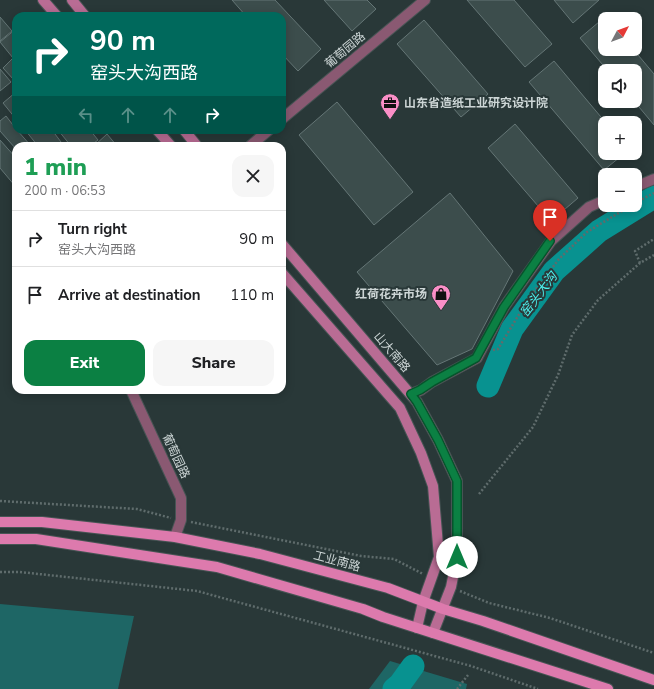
<!DOCTYPE html>
<meta charset="utf-8">
<style>
body{margin:0;font-family:"Nunito Sans","Noto Sans SC",sans-serif;background:#f6f6f6;color:#202124;height:100vh;display:flex;flex-direction:column;font-size:15px;white-space:nowrap}
*{box-sizing:border-box;margin:0}
p{font-size:13px;color:#757577}
.icon{flex:none;width:22px;height:22px;fill:none;stroke:currentColor;stroke-width:2;stroke-linecap:round;stroke-linejoin:round}
.map{position:relative;flex:1;overflow:hidden}
.panel{position:absolute;left:12px;top:142px;width:274px;height:252px;display:flex;flex-direction:column;background:#fff;border-radius:12px;box-shadow:0 2px 10px #0003}
.panel>*{flex:none}
.banner{position:absolute;left:12px;top:12px;width:274px;height:122px;border-radius:12px;box-shadow:0 2px 10px #0003;background:#00695c;color:#fff;overflow:hidden}
.needle{width:26px;rotate:49deg}
.fabs{position:absolute;left:598px;top:12px;display:grid;gap:8px}
.fabs a{display:grid;place-items:center;width:44px;height:44px;border-radius:8px;background:#fff;box-shadow:0 2px 10px #0003;font-size:20px}
.pin{position:absolute;display:grid;place-items:center;width:34px;height:34px;color:#fff;margin:-41px -17px;border-radius:50% 50% 50% 0;rotate:-45deg;box-shadow:0 0 4px #0007}
.pin .icon{rotate:45deg}
.me{position:absolute;width:44px;margin:-22px;rotate:0deg;stroke-linejoin:round;filter:drop-shadow(0 0 3px #0008)}
.turn{display:flex;align-items:center;gap:14px;height:84px;padding:0 12px;font-size:18px}
.turn .icon{width:52px;height:52px;stroke-width:2.5}
.turn b{display:block;font-size:28px;line-height:34px}
.lanes{display:flex;align-items:center;height:38px;padding:0 12px;background:#0003;justify-content:center;gap:20px;direction:ltr}
.lanes .off{opacity:.35}
.round{display:grid;place-items:center;flex:none;width:42px;height:42px;border-radius:12px;background:#f6f6f6}
.overview{display:flex;align-items:center;justify-content:space-between;height:68px;padding:0 12px}
h1{font-size:24px;font-weight:800;line-height:30px;color:#1e9e55}
.action{display:flex;gap:8px;margin-top:auto;padding:8px 12px}
.action a{flex:1;height:46px;border-radius:12px;background:#0b8043;color:#fff;font-size:16px;font-weight:800;line-height:46px;text-align:center}
.action a+a{background:#f6f6f6;color:#202124}
ul{padding:0;list-style:none}
li{display:flex;align-items:center;gap:12px;height:56px;padding:0 12px;border-top:1px solid #e0e0e0}
li div{flex:1}
li b{display:block;font-size:15px}
li em{font-style:normal}
.map>svg:first-child{display:block}
.green{fill:#1e6665}
.lines{fill:none;stroke-linecap:round;stroke-linejoin:round}
.river{stroke:#089290;stroke-width:23}
.building{fill:#3c4d4c;stroke:#657676}
.street-casing{stroke:#475454;stroke-width:12}
.secondary-casing{stroke:#475454;stroke-width:12}
.primary-casing{stroke:#475454;stroke-width:12}
.path{stroke:#5f6c6c;stroke-width:2.5;stroke-dasharray:2 2;stroke-linecap:butt}
.street{stroke:#8a5972;stroke-width:10}
.secondary{stroke:#b96c94;stroke-width:10}
.primary{stroke:#dd7aad;stroke-width:10}
.route-casing{stroke:#07532c;stroke-width:10}
.route{stroke:#0b8043;stroke-width:7}
.labels{text-anchor:middle;stroke-width:4;stroke-linejoin:round;paint-order:stroke}
.street-label{font-size:12px;fill:#cdd6d6;stroke:#293838}
.poi-label{font-size:12px;font-weight:bold;fill:#cdd6d6;stroke:#293838;text-anchor:start}
.water-label{font-size:13px;font-style:italic;fill:#4deeec;stroke:#293838}
</style>
<div class="map">
<svg width="654" height="689" viewBox="0 0 654 689">
<rect width="100%" height="100%" fill="#293838"/>
<!-- green -->
<g class="green">
<polygon points="0,604 134,616 118,689 0,689"/>
<polygon points="390,661 467,684 466,689 369,689"/>
</g>
<g class="lines">
<!-- river -->
<g class="river">
<polyline points="488,386 512,329 554,271 599,231 654,197"/>
<polyline points="394,689 400,684 413,666"/>
</g>
</g>
<!-- building -->
<g class="building">
<polygon points="232,0 275,0 321,49 298,71 282,54 282,16 246,16"/>
<polygon points="324,0 367,0 376,9 352,31"/>
<polygon points="467,0 514,0 552,44 525,67"/>
<polygon points="554,0 599,0 573,23"/>
<polygon points="606,16 608,19 605,19 605,49 633,49 654,74 654,125 634,101 635,101 635,71 608,71 580,38"/>
<polygon points="0,17 12,31 0,41"/>
<polygon points="424,20 488,94 461,117 397,44"/>
<polygon points="16,29 16,78 14,80 3,68 13,58 0,42"/>
<polygon points="554,61 606,123 605,123 605,153 625,153 604,170 529,82"/>
<polygon points="0,69 11,82 0,91"/>
<polygon points="16,92 16,119 3,103"/>
<polygon points="337,102 413,192 374,225 299,135"/>
<polygon points="6,116 16,129 16,130 17,130 31,146 16,146 16,149 0,131 0,121"/>
<polygon points="515,124 578,198 551,221 488,148"/>
<polygon points="25,130 52,130 64,146 38,146"/>
<polygon points="58,130 90,130 98,140 90,146 71,146"/>
<polygon points="107,134 117,146 94,146"/>
<polygon points="0,140 16,158 16,187 0,168"/>
<polygon points="450,193 513,271 472,349 437,365 357,272"/>
</g>
<g class="lines">
<defs>
<g id="street">
<polyline points="282,119 425,0"/>
<polyline points="250,146 269,130"/>
<polyline points="635,187 654,179"/>
<polyline points="131,390 181,498 181,520 175,537"/>
<polyline points="411,394 421,390 432,382 477,358 504,307 551,241 589,207 605,200"/>
</g>
<g id="secondary">
<polyline points="43,0 57,16"/>
<polyline points="72,0 85,16"/>
<polyline points="157,130 171,146"/>
<polyline points="184,130 197,146"/>
<polyline points="282,244 417,402 438,440 457,481 457,557 451,587 433,633"/>
<polyline points="282,273 400,408 421,453 433,486 439,557 423,602 417,628"/>
</g>
<g id="primary">
<polyline points="0,522 42,522 175,537 260,554 388,588 443,609 483,621 654,680"/>
<polyline points="0,539 36,539 217,567 363,609 383,617 608,689"/>
</g>
</defs>
<!-- street casing -->
<use href="#street" class="street-casing"/>
<!-- secondary casing -->
<use href="#secondary" class="secondary-casing"/>
<!-- primary casing -->
<use href="#primary" class="primary-casing"/>
<!-- path -->
<g class="path">
<polyline points="635,203 654,193"/>
<polyline points="640,263 635,251 654,239"/>
<polyline points="493,350 498,349 529,298 559,259 587,232 632,205"/>
<polyline points="479,494 533,427 558,375 572,335 598,300 640,263 654,255"/>
<polyline points="0,501 137,509 171,518"/>
<polyline points="191,522 361,556 394,559 423,574"/>
<polyline points="0,572 20,572 197,591 471,666 538,689"/>
<polyline points="460,591 489,603 550,618 654,653"/>
<polyline points="457,689 468,675"/>
</g>
<!-- street -->
<use href="#street" class="street"/>
<!-- secondary -->
<use href="#secondary" class="secondary"/>
<!-- primary -->
<use href="#primary" class="primary"/>
</g>
<g class="lines">
<defs>
<polyline id="route" points="457,557 457,481 438,440 417,402 411,394 420,390 432,382 476,358 504,307 550,241"/>
</defs>
<!-- route casing -->
<use href="#route" class="route-casing"/>
<!-- route -->
<use href="#route" class="route"/>
</g>
<!-- icons -->
<defs>
<symbol id="office-pin" viewBox="-11 -11 22 30"><path d="M0 17L-7.5 6A9.5 9.5 0 1 1 7.5 6Z" fill="#fa8fc7" stroke="#293838"/><path d="M-6-3h4V-5.5h4V-3h4V5H-6ZM-1-4.5V-3h2v-1.5ZM-6 0V1H6V0Z" fill="#111"/></symbol>
<symbol id="shop-pin" viewBox="-11 -11 22 30"><path d="M0 17L-7.5 6A9.5 9.5 0 1 1 7.5 6Z" fill="#fa8fc7" stroke="#293838"/><path d="M-5-2.5h2.3a2.7 3.5 0 0 1 5.4 0H5L5.5 6h-11ZM-1.5-2.5h3a1.5 2.3 0 0 0-3 0Z" fill="#111"/></symbol>
</defs>
<g fill-rule="evenodd">
<use href="#office-pin" x="379" y="92" width="22" height="30"/>
<use href="#shop-pin" x="430" y="283" width="22" height="30"/>
</g>
<g class="labels">
<!-- street labels -->
<g class="street-label">
<text transform="translate(345 50) rotate(-40)" y="4">葡萄园路</text>
<text transform="translate(392 352) rotate(49)" y="4">山大南路</text>
<text transform="translate(176 456) rotate(65)" y="4">葡萄园路</text>
<text transform="translate(337 561) rotate(15)" y="4">工业南路</text>
</g>
<!-- poi labels -->
<g class="poi-label">
<text x="404" y="107">山东省造纸工业研究设计院</text>
<text x="427" y="298" text-anchor="end">红荷花卉市场</text>
</g>
<!-- water labels -->
<g class="water-label">
<text transform="translate(538 294) rotate(-53)" y="5">窑头大沟</text>
</g>
</g>
</svg>
<div class="fabs">
<a><svg class="needle" viewBox="-14 -14 28 28"><path d="M0-13l5 13h-10z" fill="#e53935"/><path d="M0 13l5-13h-10z" fill="#757577"/></svg></a>
<a><svg class="icon" aria-label="sound" viewBox="0 0 24 24"><path d="M4 9h4l5-4v14l-5-4H4zM17 9q2 3 0 6"/></svg></a>
<a>+</a>
<a>−</a>
</div>
<div class="pin" style="left:550px;top:241px;background:#d93025"><svg class="icon" aria-label="arrive" viewBox="0 0 24 24"><path d="M6 21V4h12l-3 4 3 4H6"/></svg></div>
<svg class="me" style="left:457px;top:557px" viewBox="-20 -20 40 40"><circle r="19" fill="#fff"/><path d="M0-13L10 11 0 6-10 11z" fill="#0b8043"/></svg>
<div class="banner">
<div class="turn"><svg class="icon" aria-label="right" viewBox="0 0 24 24"><path d="M7 20v-9h11M14 6l5 5-5 5"/></svg><div><b>90 m</b>窑头大沟西路</div></div>
<div class="lanes"><svg class="icon off" aria-label="left" viewBox="0 0 24 24"><path d="M17 20v-9H6M10 6l-5 5 5 5"/></svg><svg class="icon off" aria-label="ahead" viewBox="0 0 24 24"><path d="M12 20V5M6 11l6-6 6 6"/></svg><svg class="icon off" aria-label="ahead" viewBox="0 0 24 24"><path d="M12 20V5M6 11l6-6 6 6"/></svg><svg class="icon" aria-label="right" viewBox="0 0 24 24"><path d="M7 20v-9h11M14 6l5 5-5 5"/></svg></div>
</div>
<section class="panel">
<div class="overview"><div><h1>1 min</h1><p>200 m · 06:53</p></div><a class="round"><svg class="icon" aria-label="close" viewBox="0 0 24 24"><path d="M6 6l12 12M18 6L6 18"/></svg></a></div>
<ul>
<li><svg class="icon" aria-label="right" viewBox="0 0 24 24"><path d="M7 20v-9h11M14 6l5 5-5 5"/></svg><div><b>Turn right</b><p>窑头大沟西路</p></div><em>90 m</em></li>
<li><svg class="icon" aria-label="arrive" viewBox="0 0 24 24"><path d="M6 21V4h12l-3 4 3 4H6"/></svg><div><b>Arrive at destination</b></div><em>110 m</em></li>
</ul>
<div class="action"><a>Exit</a><a>Share</a></div>
</section>
</div>
